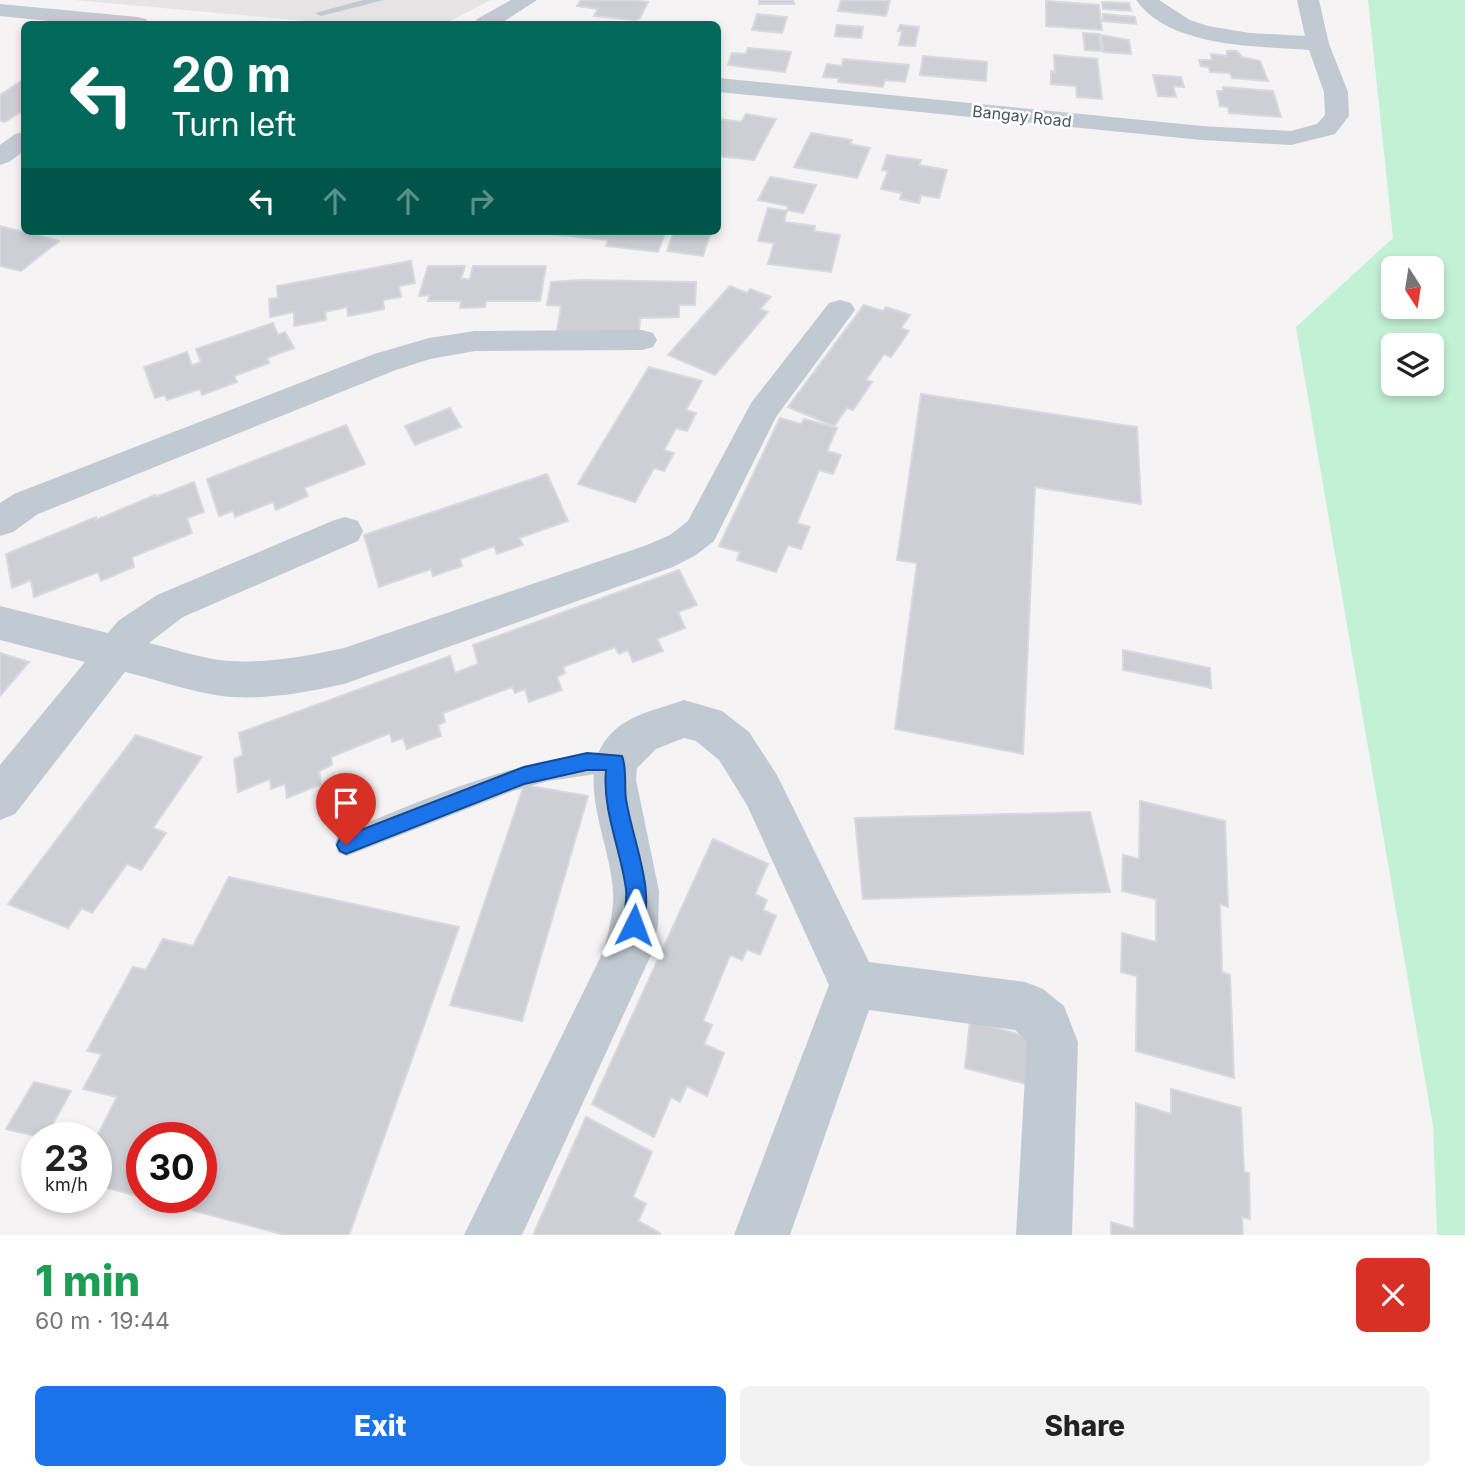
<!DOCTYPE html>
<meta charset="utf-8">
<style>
body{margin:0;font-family:Inter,sans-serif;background:#f2f2f2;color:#222;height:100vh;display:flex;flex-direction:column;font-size:26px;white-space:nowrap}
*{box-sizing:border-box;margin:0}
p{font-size:23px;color:#767676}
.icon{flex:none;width:38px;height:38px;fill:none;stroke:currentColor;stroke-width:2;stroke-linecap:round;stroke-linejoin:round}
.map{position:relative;height:1235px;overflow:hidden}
.side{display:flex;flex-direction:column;background:#fff;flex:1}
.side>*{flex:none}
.hud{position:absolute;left:21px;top:21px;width:700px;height:214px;border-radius:10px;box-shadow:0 4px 10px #0003;background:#00695c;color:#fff;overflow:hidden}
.needle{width:46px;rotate:168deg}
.buttons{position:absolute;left:1381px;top:256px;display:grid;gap:14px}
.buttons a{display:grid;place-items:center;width:63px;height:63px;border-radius:10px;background:#fff;box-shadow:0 4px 10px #0003;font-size:35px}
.speed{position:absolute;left:21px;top:1122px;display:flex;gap:14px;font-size:35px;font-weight:700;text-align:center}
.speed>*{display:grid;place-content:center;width:91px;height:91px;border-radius:50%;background:#fff;box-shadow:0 4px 10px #0003;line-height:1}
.speed small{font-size:18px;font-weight:400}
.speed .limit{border:10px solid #d22;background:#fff;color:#111}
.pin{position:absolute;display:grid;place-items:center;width:60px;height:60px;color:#fff;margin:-72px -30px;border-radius:50% 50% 50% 0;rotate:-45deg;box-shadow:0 0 7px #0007}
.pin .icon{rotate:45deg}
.me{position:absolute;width:77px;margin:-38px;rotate:3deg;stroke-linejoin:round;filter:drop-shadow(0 0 5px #0008)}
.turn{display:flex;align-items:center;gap:24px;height:147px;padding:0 35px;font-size:32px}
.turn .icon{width:91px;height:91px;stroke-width:2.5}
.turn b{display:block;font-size:49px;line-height:60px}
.lanes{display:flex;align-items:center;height:66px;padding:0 35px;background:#0003;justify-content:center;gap:35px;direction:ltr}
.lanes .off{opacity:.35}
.round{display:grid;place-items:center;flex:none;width:74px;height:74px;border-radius:10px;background:#f2f2f2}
.headline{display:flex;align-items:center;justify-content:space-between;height:119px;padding:0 35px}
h1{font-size:42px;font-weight:800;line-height:52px;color:#1e9e55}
.cta{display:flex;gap:14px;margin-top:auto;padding:14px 35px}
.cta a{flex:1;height:80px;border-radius:10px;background:#1a73e8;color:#fff;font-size:28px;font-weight:800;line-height:80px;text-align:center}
.cta a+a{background:#f2f2f2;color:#222}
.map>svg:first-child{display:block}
.education{fill:#e6e4e5}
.green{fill:#c3f1d5;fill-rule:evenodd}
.building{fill:#cdcfd5;stroke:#d7d9de;stroke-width:2;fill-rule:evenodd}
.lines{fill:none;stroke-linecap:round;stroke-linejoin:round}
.service{fill:#c1cad2;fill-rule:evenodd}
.minor{fill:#c1cad2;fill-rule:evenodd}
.route{fill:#1a73e8;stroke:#114b97;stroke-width:2}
.labels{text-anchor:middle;stroke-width:5;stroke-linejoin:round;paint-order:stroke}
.far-street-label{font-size:16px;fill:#4a5661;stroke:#fff}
</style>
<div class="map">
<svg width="1465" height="1235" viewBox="0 0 1465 1235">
<rect width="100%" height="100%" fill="#f5f3f3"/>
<!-- education -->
<polygon class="education" points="74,0 491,0 444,24 338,24"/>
<!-- green -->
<path class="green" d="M1368,0H1465V1235H1437L1433,1126L1296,327L1393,238ZM1393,268H1432V306H1393ZM1393,345H1432V383H1393Z"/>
<!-- building -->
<g class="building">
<polygon points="581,0 635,0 648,2 640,18 635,20 594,16 598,9 577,6"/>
<polygon points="759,0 793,0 794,4 759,4"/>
<polygon points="841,0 890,0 886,16 838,11"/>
<polygon points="1046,1 1099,5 1102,30 1046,26"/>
<polygon points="1102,2 1129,3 1131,11 1103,9"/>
<polygon points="757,14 787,17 782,33 752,30"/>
<polygon points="1103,14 1135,17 1136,24 1103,21"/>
<polygon points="837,25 863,27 861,38 835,36"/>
<polygon points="900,25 919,27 915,46 899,45 902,31 898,31"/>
<polygon points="1083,33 1099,34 1102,51 1085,50"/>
<polygon points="1101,35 1129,40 1131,54 1103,52"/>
<polygon points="748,48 791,52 785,72 728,65 732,53 746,54"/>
<polygon points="1227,51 1237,51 1242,57 1260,61 1268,81 1232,78 1230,73 1210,72 1209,67 1201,66 1199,60 1212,60 1211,54 1227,56"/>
<polygon points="1054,55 1097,59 1102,99 1077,97 1076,86 1051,84 1051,71 1055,72"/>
<polygon points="923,56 987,62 986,81 920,75"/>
<polygon points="843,59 909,65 905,82 885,80 883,87 838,82 839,78 823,77 827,64 842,66"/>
<polygon points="1153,75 1181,77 1184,87 1173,86 1176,97 1158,96"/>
<polygon points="24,79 24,110 5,122 0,121 0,95"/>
<polygon points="1223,87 1273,91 1281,117 1229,113 1228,107 1220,106 1217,91 1223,91"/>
<polygon points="746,114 776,119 754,160 718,156 718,123 720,119 741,122"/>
<polygon points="811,133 852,140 850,144 870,148 857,178 794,167"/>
<polygon points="887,155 921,160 919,165 947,170 939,198 921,195 919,203 900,199 902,193 881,189 888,171 882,170"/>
<polygon points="770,177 816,185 803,213 787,210 788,206 758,200"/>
<polygon points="768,208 787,211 784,222 815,226 814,231 840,235 831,272 768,264 774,243 758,241"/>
<polygon points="0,226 59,241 21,271 0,266"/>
<polygon points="551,231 666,231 658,252 606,246 608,240 550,234"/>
<polygon points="674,231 711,232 703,256 667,251"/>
<polygon points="411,261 415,283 399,286 401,297 383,300 384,309 348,316 347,307 325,312 326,320 294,326 294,312 270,317 269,299 278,298 277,286"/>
<polygon points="428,266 465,266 461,279 470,279 473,266 546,266 540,301 486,301 485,307 460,308 461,301 428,301 430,295 419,296"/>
<polygon points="582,280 696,282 695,305 679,305 679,317 640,318 639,332 557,332 561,306 547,305 551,282"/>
<polygon points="730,286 747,293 750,289 771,297 760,309 768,312 715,375 668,355"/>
<polygon points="864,305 883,311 886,307 910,315 901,328 909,331 891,357 884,354 866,380 872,382 853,410 847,408 834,426 788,407"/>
<polygon points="273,323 278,335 285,332 294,348 267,358 269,363 234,376 237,382 202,395 200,389 167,400 165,395 155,398 144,367 187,352 192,365 201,362 196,349"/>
<polygon points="649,367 702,381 686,410 696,413 687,431 676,428 664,450 674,453 664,471 654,468 635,502 578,484"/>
<polygon points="921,394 1137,427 1141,504 1035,487 1023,754 895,729 917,563 897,560"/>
<polygon points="450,408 461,427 415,445 405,426"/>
<polygon points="780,418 801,424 804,419 837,428 827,451 841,455 833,474 819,470 797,523 810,527 801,549 788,545 776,572 737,560 740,552 719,546"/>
<polygon points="346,425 365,464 304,488 308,496 276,510 273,502 235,517 233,511 219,516 207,479"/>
<polygon points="547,474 568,521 519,538 523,545 497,554 494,546 460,559 462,566 433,576 431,569 379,587 364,535"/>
<polygon points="194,482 204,512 187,518 192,533 132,557 134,567 101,581 98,572 34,597 31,580 12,588 6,554 96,517 96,520 155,495 156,497"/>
<polygon points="679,570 697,605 678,612 685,628 657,639 663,651 633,662 628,650 619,654 615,647 563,667 565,673 557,677 562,690 529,702 525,689 515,693 512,687 443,713 445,722 438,725 441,736 407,749 403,738 392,742 390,733 331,757 332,765 319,771 321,784 287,798 285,784 271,789 270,779 238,792 234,759 243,755 239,733 450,656 455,673 478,664 473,645"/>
<polygon points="1123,650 1210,668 1211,688 1123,670"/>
<polygon points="0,653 29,662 0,696"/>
<polygon points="136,735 202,757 153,828 166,833 141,870 127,864 92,913 82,908 68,928 8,904"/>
<polygon points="524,785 588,796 522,1021 450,1005"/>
<polygon points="1140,801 1225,821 1228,907 1220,904 1222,972 1230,975 1234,1078 1136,1051 1137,976 1121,972 1122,933 1156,942 1156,899 1122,891 1123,855 1139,859"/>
<polygon points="1090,812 1110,892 863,899 855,818"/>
<polygon points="713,839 768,864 755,894 767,900 763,910 776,916 760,955 747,949 742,960 730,955 703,1021 712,1025 704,1044 724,1053 707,1096 687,1086 680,1102 671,1097 654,1137 592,1104"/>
<path d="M229,877L459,927L349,1235H285L96,1185V1138L117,1097L83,1089L102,1054L87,1051L133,967L146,970L163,939L193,946ZM142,1138H201V1197H142Z"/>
<polygon points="970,1021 1033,1038 1030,1085 965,1068"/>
<polygon points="34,1082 71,1091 45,1138 6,1129"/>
<polygon points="1171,1089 1241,1108 1244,1172 1249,1173 1250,1219 1242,1217 1243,1235 1111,1235 1111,1222 1134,1229 1136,1103 1171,1114"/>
<polygon points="586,1117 652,1152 633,1197 646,1204 638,1221 660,1233 659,1235 533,1235"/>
</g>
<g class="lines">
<!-- service -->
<g class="service">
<polygon points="363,0 384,0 321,16 315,13"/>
<path d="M616,751L624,754L628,762L624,770L548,781L513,791L347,856L338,853L335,844L338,835C428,798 518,757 616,751Z"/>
</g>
<!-- minor -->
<g class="minor">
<polygon points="511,0 537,0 500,24 474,24 477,19"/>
<path d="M1136,0H1159L1190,20L1208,26L1250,33L1305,36L1297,0H1319L1329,44L1348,92L1349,116L1335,134L1291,145L1202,140L718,92V78L1202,126L1291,131L1317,124L1325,115L1324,92L1309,50C1257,46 1170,48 1136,0Z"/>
<polygon points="0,4 138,17 146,19 149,24 79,24 0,16"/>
<polygon points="24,132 24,151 9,162 0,165 0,145 15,134"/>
<path d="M840,300L851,303L855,310L776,417L714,541L696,555L673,567L344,684C302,693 258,702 215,695C185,690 154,679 125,672L15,814L0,820V765L85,662L0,640V606L108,633L118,621L157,595L332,521L345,517L358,521L363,531L358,541L183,617L149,643C170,648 191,655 213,659C256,666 302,657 344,648L647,545L670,535L688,521L751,403L829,303Z"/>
<polygon points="642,330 653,333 657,340 653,347 642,350 475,351 430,359 396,370 38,514 13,532 0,536 0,503 14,494 374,354 429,338 475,331"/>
<path d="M684,700L722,711L749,732L777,775L869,962L1025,982L1043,989L1064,1006L1078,1042L1072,1235H1016L1027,1041L1015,1030L869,1010L790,1235H734L829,985L747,805L719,760L696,741L684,738L656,749L637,768L636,780L659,891L658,925L651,955L522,1235H464L604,950C609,931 614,911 613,892C611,838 564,762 624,723C641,712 665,707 684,700Z"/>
</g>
</g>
<!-- route -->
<path class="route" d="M587,753L622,756C627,768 624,785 626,799C632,840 657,892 641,932L634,935L627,932C621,918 628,904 626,889C621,850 602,810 606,770H587L524,784L346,854L340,851L337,845L340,838L524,767Z"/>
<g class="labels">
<!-- far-street labels -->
<g class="far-street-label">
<text transform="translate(1022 116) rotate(6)" y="6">Bangay Road</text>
</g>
</g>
</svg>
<div class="buttons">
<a><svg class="needle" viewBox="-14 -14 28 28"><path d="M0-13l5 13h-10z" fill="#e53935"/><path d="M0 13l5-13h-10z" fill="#767676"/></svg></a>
<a><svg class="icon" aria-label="layers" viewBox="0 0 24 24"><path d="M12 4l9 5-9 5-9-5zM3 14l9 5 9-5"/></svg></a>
</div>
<div class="speed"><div>23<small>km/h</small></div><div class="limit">30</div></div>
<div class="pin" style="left:346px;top:845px;background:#d93025"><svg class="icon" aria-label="arrive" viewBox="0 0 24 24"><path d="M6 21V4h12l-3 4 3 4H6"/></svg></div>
<svg class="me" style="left:634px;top:925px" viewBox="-20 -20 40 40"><path d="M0-17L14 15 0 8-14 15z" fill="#1a73e8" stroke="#fff" stroke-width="4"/></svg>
<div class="hud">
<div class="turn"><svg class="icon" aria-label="left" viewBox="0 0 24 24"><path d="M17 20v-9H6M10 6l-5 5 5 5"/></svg><div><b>20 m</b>Turn left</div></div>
<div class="lanes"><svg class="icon" aria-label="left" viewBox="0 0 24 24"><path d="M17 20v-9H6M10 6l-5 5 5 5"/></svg><svg class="icon off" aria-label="ahead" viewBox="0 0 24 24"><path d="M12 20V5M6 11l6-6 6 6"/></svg><svg class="icon off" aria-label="ahead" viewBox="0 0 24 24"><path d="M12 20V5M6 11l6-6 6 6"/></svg><svg class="icon off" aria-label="right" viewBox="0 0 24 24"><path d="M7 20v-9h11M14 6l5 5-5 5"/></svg></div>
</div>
</div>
<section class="side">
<div class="headline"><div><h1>1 min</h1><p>60 m · 19:44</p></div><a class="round" style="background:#d93025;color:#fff"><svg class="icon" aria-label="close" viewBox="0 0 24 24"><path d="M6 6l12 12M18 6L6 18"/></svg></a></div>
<div class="cta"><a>Exit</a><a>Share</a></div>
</section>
